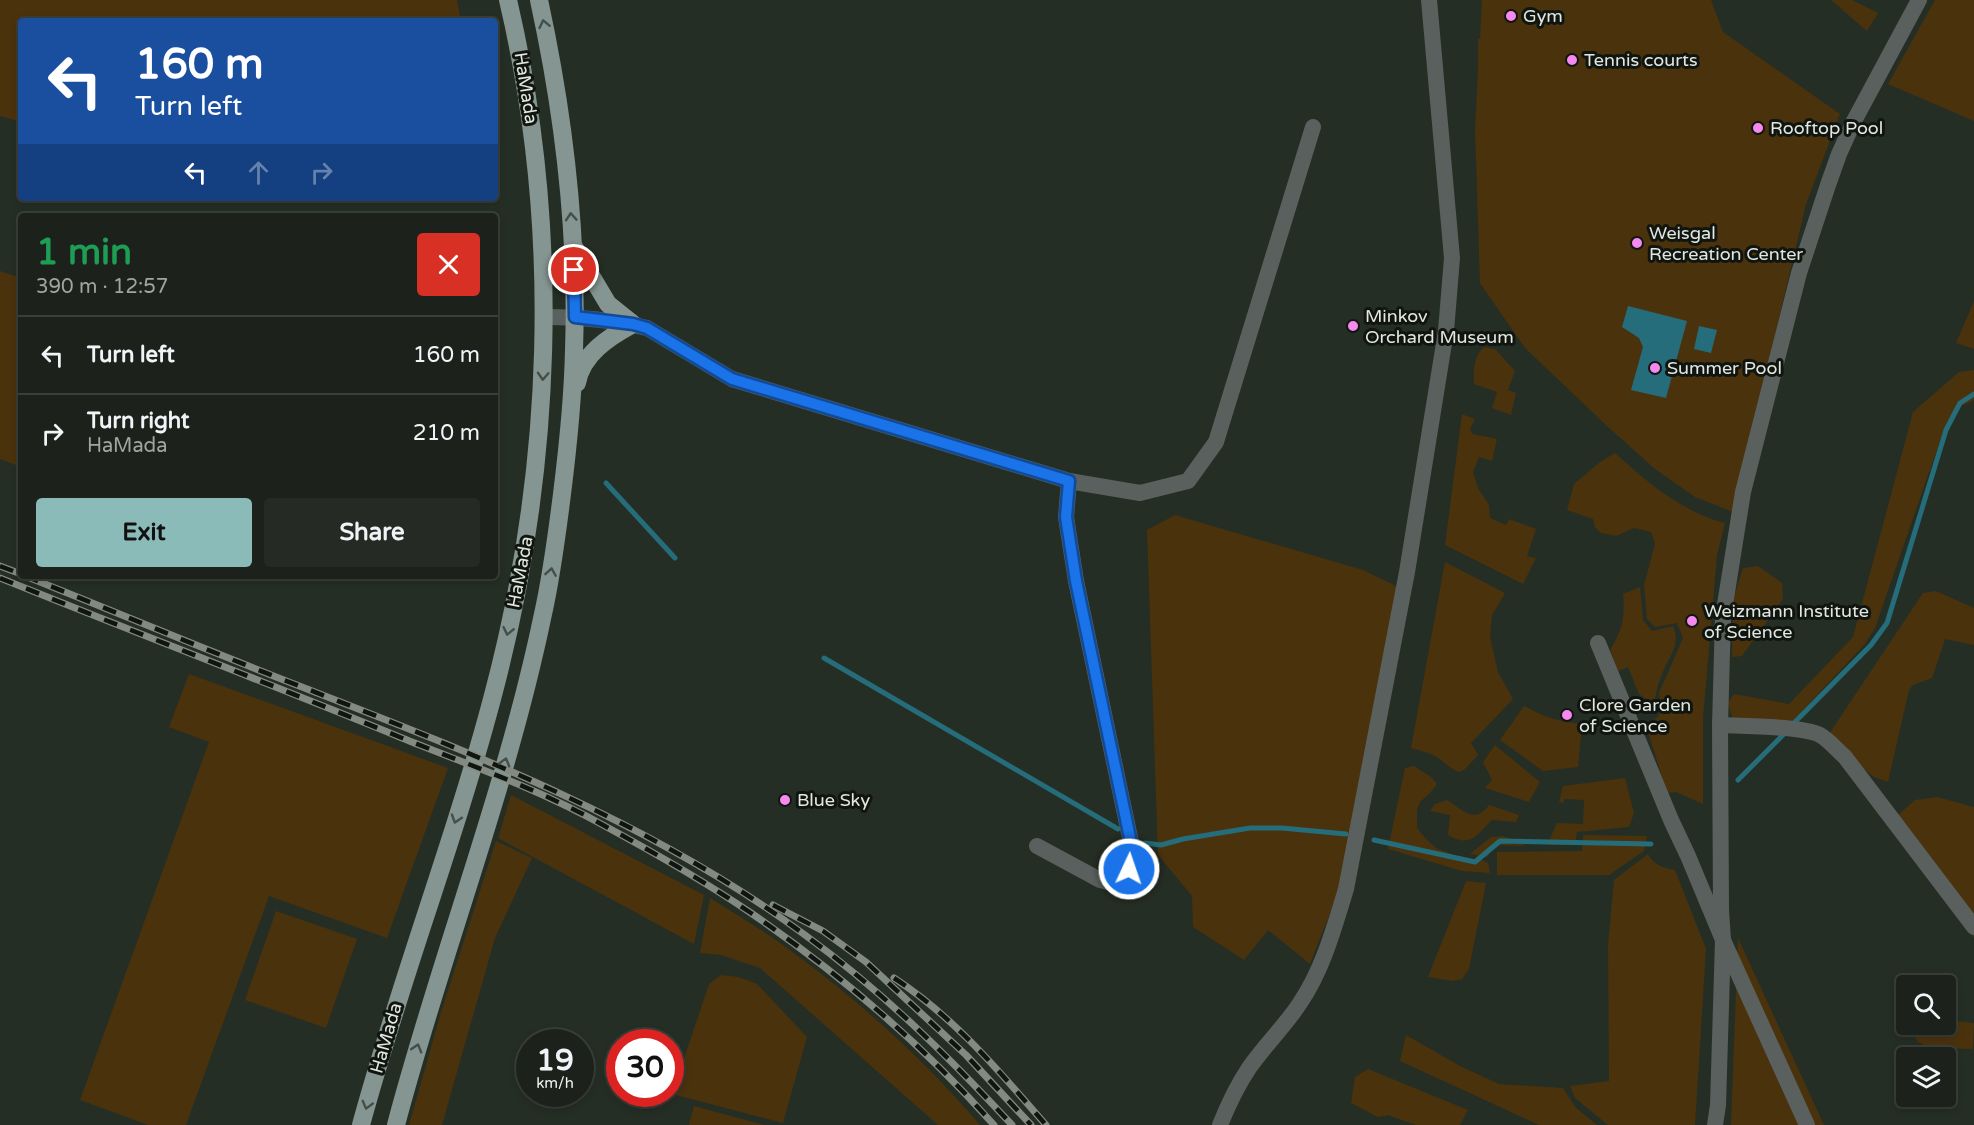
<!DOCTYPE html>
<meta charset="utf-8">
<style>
body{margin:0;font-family:"Varela Round",sans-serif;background:#252a24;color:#f1f3f6;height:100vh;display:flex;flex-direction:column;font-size:22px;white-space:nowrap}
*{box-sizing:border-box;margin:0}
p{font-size:20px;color:#a0a4a3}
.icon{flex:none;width:33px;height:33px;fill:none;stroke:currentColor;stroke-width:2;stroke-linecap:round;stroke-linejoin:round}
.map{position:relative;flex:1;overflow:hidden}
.sheet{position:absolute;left:18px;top:213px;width:480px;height:366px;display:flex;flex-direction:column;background:#1c221b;border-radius:6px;box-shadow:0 3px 9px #0003,0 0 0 2px #3a3f3a}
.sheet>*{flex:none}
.banner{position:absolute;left:18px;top:18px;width:480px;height:183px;border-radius:6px;box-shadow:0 3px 9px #0003,0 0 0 2px #3a3f3a;background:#1a4fa0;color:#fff;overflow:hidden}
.controls{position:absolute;left:1896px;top:975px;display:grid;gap:12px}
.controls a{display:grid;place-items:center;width:60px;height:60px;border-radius:6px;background:#1c221b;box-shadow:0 3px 9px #0003,0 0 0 2px #3a3f3a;font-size:30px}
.speed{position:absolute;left:516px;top:1029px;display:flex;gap:12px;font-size:30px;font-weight:700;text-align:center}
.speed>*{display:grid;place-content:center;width:78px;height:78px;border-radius:50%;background:#1c221b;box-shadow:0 3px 9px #0003,0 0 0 2px #3a3f3a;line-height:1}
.speed small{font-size:15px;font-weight:400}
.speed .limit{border:9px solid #d22;background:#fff;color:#111}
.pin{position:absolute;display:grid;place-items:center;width:51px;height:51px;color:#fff;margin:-26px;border:3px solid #fff;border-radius:50%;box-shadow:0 2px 6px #0007}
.me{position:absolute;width:66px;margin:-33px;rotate:3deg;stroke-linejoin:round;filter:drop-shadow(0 0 4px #0008)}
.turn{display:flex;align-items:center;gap:21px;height:126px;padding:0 18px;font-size:27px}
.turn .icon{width:78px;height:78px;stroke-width:2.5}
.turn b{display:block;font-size:42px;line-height:51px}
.lanes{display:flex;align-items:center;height:57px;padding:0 18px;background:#0003;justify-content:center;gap:30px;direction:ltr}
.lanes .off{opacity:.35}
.round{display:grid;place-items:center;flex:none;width:63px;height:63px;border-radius:6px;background:#252a24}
.head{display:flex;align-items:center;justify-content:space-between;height:102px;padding:0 18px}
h1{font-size:36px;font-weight:700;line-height:45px;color:#1e9e55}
.action{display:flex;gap:12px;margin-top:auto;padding:12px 18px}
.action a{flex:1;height:69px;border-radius:6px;background:#8bbbb9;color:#111;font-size:24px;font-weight:700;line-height:69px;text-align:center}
.action a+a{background:#252a24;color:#f1f3f6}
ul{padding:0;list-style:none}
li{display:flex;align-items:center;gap:18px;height:78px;padding:0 18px;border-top:2px solid #3a3f3a}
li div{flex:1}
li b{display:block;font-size:22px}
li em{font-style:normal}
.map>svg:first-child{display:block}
.green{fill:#4a320d}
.water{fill:#256d7a}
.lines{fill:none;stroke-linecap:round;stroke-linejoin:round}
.stream{stroke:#256d7a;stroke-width:5}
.minor{stroke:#59605e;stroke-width:16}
.major{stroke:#859591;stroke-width:18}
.rail-casing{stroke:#838a82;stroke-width:7}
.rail{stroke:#111510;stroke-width:4.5;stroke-dasharray:14;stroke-linecap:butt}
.oneway{stroke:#454f4a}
.route-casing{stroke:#114b97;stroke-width:15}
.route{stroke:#1a73e8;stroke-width:10}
.poi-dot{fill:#f589ef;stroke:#111510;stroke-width:2}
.labels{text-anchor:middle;stroke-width:6;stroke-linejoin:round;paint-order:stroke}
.poi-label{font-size:18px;fill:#e2e8e1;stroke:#111510;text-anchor:start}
.street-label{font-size:18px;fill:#e2e8e1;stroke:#111510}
</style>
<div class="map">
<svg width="1974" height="1125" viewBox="0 0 1974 1125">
<rect width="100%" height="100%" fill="#252e24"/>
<!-- green -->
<g class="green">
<polygon points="0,0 457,0 461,21 21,21 21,122 0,116"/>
<polygon points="1482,0 1711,0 1723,32 1840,114 1806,204 1733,512 1695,497 1655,469 1607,426 1525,348 1480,283 1475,130 1478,69 1478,39 1480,39"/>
<polygon points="1831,0 1852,0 1878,13 1867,31"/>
<polygon points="1935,0 1974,0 1974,121 1888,84"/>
<polygon points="0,271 21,278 21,467 0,459"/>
<polygon points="1974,301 1974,349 1956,343"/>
<path d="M1484,347L1495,349L1515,371L1508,390L1516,393L1511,415L1492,408L1497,392L1474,384C1474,370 1473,357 1484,347Z"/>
<polygon points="1974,370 1974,400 1958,408 1943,432 1875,628 1865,644 1787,727 1734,724 1728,703 1734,694 1789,704 1853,637 1913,412 1959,372"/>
<polygon points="1462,414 1475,419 1470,429 1473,434 1497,439 1492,461 1479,457 1473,472 1478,488 1489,505 1490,518 1506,525 1509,519 1536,529 1527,556 1536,558 1523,584 1445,545"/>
<path d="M1615,453C1647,482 1682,512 1725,523L1717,555L1703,718V804L1676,792L1667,793L1647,728L1662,712L1659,693L1683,638L1677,623L1655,627L1647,619L1644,585L1655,544L1651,532L1634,528L1616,536L1601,533L1595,527L1593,519L1567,510L1574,484L1600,462Z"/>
<polygon points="1175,515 1363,570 1400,588 1341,885 1310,964 1268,930 1244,960 1193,927 1192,896 1158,855 1147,530"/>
<path d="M1445,562L1505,593L1492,615L1490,637L1498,672L1513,699L1471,743L1478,755L1465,769L1459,772C1451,769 1447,765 1441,760C1432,753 1422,751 1411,748Z"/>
<polygon points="1758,566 1782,583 1783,599 1742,656 1732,657 1733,600 1743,568"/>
<path d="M1640,587L1643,620L1652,631L1673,626C1681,646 1670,654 1663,672C1658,682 1656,693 1654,705L1639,694L1628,667L1618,671L1610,650C1623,629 1625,618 1623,594Z"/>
<polygon points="1936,591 1974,608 1974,645 1945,639 1932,678 1913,685 1909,690 1888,782 1874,777 1829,742 1831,731 1923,593"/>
<polygon points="189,674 448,768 387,938 269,896 186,1125 148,1125 80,1100 209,742 169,727"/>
<path d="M1524,706C1544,717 1560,722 1582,724L1578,767L1543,771L1500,740Z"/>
<polygon points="1495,745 1540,782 1529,802 1485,788 1492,780 1483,762"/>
<polygon points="1414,766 1431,777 1437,784 1430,793 1420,802 1417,810 1417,828 1425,838 1436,848 1456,856 1482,860 1488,863 1490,873 1462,871 1388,849 1405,768"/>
<polygon points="1625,778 1634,813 1629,827 1577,832 1575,845 1547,845 1557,823 1583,824 1584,800 1564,799 1564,803 1559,802 1563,786"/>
<polygon points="511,795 704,895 694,944 498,838"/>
<polygon points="1937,797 1974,807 1974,938 1898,815 1915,800"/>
<path d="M1447,800C1463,810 1474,825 1489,805L1519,815L1516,822L1492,820C1476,836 1470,848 1448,835L1450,815L1430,811L1435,804Z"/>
<polygon points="1583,835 1647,836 1644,851 1609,875 1497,875 1497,852 1582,851"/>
<polygon points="1503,836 1514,840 1526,846 1491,845 1488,857 1470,854 1491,837"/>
<polygon points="496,841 532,858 495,938 442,1125 409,1125 442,1009"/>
<path d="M1648,854C1653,865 1664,868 1675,870L1706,949L1695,1125H1608L1575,1098L1570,1086L1609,1081L1608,945L1614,880Z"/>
<polygon points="1466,881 1486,883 1469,969 1462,979 1452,981 1428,977"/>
<path d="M710,898C734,913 759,928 783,945C855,997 922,1057 980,1125H938L760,968L721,955L700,953Z"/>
<polygon points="276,911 357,939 326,1028 245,1000"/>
<polygon points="1738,938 1824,1125 1731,1125"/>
<polygon points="721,975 739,977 757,984 807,1037 783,1123 672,1094 709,984"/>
<polygon points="1946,1020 1974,1023 1973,1049 1930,1048 1918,1042 1908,1026 1946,1024"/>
<polygon points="1406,1035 1460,1066 1499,1084 1563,1088 1576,1108 1597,1125 1539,1125 1400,1061"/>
<polygon points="1368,1069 1468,1110 1460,1125 1416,1125 1388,1115 1378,1117 1351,1103 1355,1077"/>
<polygon points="694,1106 764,1125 689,1125"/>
</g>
<!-- water -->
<g class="water">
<polygon points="1628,306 1687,321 1666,398 1631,390 1643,347 1639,338 1622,327"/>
<polygon points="1699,326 1717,330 1711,353 1694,349"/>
</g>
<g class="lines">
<!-- stream -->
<g class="stream">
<polyline points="606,483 675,558"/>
<polyline points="824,658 1118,829"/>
<polyline points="1792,725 1871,645 1887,623 1946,430 1960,403 1974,394"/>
<polyline points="1738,780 1786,732"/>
<polyline points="1374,840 1475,862 1500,841 1651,844"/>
<polyline points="1145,843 1161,845 1183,839 1250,828 1282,828 1346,834"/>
</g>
<!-- minor -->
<g class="minor">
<path d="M545,317C579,317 614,320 647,328L732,379L1069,481L1140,493L1188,481L1216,442L1313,127"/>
<polyline points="1598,643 1671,820 1688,856 1723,940 1807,1125"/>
<path d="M1720,725C1743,726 1802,726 1820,735C1829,740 1837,750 1845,757L1974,927"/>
<polyline points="1037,846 1100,880 1125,886 1133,852 1076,581 1066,517 1069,481"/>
<path d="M1220,1125C1228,1105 1237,1086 1249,1068C1265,1045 1285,1026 1300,1003C1323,969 1334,928 1346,889L1407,572L1446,331L1452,258L1429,0"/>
<polyline points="1715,1125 1718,1105 1723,940 1721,910 1720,725 1723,617 1743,492 1799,273 1828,185 1839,154 1854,121 1919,0"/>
</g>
<!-- major -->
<g class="major">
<path d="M574,247L608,304L633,324C609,337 582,354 577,383"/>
<path d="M361,1125C400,981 454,842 492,699C553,471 562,230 508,0"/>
<path d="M396,1125C441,954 507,788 543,614C552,574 557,534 562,494C568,446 573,398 574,350C578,232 564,115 539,0"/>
</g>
<defs>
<g id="rail">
<polyline points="0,566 21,574"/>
<path d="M25,576C118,613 209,651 302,687C477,755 653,823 805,935C882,991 947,1055 1012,1125"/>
<path d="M0,578C134,632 268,683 402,738C469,765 539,789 603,825C653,852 704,881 751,913C840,974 922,1044 994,1125"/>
<polyline points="773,905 823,931 866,962 966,1055 1031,1125"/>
<path d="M894,978C954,1017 999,1071 1046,1125"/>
</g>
</defs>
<!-- rail casing -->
<use href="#rail" class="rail-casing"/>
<!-- rail -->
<use href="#rail" class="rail"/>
</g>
<!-- one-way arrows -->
<defs><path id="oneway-chevron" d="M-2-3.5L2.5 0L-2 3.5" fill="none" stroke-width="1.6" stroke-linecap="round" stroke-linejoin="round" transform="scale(1.5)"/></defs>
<g class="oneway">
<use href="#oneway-chevron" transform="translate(544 24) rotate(-102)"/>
<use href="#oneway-chevron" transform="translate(571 217) rotate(-94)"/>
<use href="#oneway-chevron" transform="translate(543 376) rotate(93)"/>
<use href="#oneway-chevron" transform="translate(551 572) rotate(-81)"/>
<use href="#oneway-chevron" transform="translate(508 631) rotate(102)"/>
<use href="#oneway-chevron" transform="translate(505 762) rotate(-74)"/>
<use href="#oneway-chevron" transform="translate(456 819) rotate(108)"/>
<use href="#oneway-chevron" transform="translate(417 1048) rotate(-73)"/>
<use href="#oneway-chevron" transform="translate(367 1105) rotate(105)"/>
</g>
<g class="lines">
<defs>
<polyline id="route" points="574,270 575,317 633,324 647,328 732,379 1069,481 1066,517 1076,581 1133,852 1129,869"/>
</defs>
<!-- route casing -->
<use href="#route" class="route-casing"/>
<!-- route -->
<use href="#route" class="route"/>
</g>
<!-- markers -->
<g class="poi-dot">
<circle cx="1511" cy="16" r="6"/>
<circle cx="1572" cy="60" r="6"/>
<circle cx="1758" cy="128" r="6"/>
<circle cx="1637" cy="243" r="6"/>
<circle cx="1353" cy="326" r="6"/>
<circle cx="1655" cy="368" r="6"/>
<circle cx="1692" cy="621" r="6"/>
<circle cx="1567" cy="715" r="6"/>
<circle cx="785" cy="800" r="6"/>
</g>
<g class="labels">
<!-- poi labels -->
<g class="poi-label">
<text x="1523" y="22">Gym</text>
<text x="1584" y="66">Tennis courts</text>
<text x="1770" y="134">Rooftop Pool</text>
<text x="1649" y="239">Weisgal<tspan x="1649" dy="21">Recreation Center</tspan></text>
<text x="1365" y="322">Minkov<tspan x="1365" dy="21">Orchard Museum</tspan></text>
<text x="1667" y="374">Summer Pool</text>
<text x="1704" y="617">Weizmann Institute<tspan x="1704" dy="21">of Science</tspan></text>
<text x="1579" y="711">Clore Garden<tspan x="1579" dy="21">of Science</tspan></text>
<text x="797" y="806">Blue Sky</text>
</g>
<!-- street labels -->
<g class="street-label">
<text transform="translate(526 88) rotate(81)" y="6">HaMada</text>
<text transform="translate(520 572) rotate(-79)" y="6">HaMada</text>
<text transform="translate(386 1038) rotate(-74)" y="6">HaMada</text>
</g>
</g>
</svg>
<div class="controls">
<a><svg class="icon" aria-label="search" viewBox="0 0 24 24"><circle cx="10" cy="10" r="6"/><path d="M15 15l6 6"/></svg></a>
<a><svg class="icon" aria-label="layers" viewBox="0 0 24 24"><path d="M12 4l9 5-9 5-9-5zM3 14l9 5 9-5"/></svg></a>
</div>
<div class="speed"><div>19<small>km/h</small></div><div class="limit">30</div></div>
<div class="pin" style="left:574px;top:270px;background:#d93025"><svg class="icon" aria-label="arrive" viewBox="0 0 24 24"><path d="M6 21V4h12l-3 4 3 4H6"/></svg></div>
<svg class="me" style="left:1129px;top:869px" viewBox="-20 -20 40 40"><circle r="17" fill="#1a73e8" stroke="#fff" stroke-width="3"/><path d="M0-11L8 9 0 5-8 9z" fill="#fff"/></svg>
<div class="banner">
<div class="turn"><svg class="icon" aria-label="left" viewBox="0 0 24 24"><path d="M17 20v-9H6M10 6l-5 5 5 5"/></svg><div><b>160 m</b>Turn left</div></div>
<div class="lanes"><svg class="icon" aria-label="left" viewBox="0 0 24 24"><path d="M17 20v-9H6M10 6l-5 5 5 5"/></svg><svg class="icon off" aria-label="ahead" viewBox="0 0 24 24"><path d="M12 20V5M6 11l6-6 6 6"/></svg><svg class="icon off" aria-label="right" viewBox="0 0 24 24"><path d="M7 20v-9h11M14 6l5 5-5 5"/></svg></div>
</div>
<section class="sheet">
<div class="head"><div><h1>1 min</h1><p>390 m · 12:57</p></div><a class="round" style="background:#d93025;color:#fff"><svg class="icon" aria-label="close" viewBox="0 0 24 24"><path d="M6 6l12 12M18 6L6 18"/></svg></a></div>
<ul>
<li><svg class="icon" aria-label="left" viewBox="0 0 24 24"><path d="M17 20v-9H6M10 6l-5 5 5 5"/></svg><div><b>Turn left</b></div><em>160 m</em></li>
<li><svg class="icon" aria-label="right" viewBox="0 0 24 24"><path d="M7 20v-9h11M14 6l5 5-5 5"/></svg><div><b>Turn right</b><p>HaMada</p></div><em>210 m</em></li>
</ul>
<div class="action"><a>Exit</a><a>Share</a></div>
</section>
</div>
